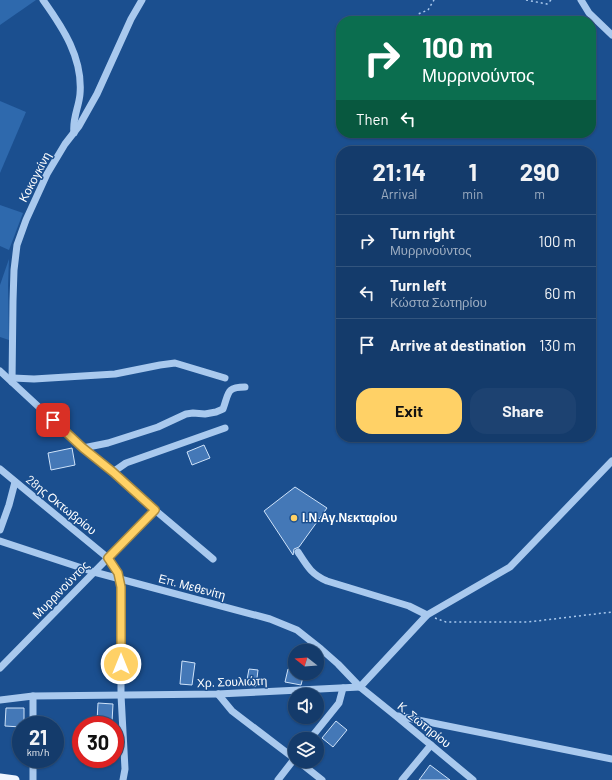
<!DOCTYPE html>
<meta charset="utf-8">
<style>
body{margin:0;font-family:Barlow,sans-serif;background:#1d4271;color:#f1f3f6;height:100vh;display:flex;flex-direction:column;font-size:15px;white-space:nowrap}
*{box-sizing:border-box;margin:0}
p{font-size:13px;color:#9dadc1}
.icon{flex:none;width:22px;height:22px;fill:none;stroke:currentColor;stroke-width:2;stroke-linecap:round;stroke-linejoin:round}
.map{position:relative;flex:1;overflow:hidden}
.drawer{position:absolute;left:336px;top:146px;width:260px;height:296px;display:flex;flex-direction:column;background:#143b6b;border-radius:16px;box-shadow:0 1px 3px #0004,0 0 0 1px #33557e}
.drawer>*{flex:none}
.hud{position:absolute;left:336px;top:16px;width:260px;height:122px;border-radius:16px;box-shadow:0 1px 3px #0004,0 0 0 1px #33557e;background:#0b6e4f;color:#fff;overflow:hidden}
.needle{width:26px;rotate:287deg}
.controls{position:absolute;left:288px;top:644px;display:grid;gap:8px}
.controls a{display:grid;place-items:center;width:36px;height:36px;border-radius:50%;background:#143b6b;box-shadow:0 1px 3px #0004,0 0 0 1px #33557e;font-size:20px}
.speed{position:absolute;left:12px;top:716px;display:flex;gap:8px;font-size:20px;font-weight:700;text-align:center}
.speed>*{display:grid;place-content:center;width:52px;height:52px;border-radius:50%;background:#143b6b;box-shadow:0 1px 3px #0004,0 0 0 1px #33557e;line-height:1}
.speed small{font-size:10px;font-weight:400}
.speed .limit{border:6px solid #d22;background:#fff;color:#111}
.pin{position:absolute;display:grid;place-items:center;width:34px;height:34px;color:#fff;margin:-17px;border-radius:8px;box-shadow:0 2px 6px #0006}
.me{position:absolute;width:44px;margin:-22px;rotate:0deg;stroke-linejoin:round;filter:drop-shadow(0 0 3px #0008)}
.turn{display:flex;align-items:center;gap:14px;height:84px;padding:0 20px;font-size:18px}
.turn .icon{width:52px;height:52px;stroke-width:2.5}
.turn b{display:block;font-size:28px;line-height:34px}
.then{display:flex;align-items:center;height:38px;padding:0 20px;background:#0003;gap:8px;font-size:15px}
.eta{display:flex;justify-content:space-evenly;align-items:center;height:68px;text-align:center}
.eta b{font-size:24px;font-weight:700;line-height:28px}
.button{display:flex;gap:8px;margin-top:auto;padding:8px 20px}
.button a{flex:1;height:46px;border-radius:16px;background:#ffd166;color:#111;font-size:16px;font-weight:700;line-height:46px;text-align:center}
.button a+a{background:#1d4271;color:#f1f3f6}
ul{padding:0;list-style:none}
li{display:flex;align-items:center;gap:12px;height:52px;padding:0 20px;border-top:1px solid #33557e}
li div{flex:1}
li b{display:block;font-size:15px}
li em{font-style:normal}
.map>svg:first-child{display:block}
.green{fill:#2e69ad}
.building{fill:#4478b7;stroke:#cfe3fa}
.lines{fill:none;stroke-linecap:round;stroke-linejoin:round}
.path{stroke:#a9c9ee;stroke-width:1.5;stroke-dasharray:2 3;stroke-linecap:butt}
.minor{stroke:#a9c9ee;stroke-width:7}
.major{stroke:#f0f6ff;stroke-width:9}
.route-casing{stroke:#a68842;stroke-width:10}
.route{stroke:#ffd166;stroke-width:7}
.poi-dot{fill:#ffd166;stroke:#1b4f8f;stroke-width:1.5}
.labels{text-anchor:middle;stroke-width:3;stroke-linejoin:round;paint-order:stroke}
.street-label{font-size:12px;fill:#fff;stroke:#1b4f8f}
.poi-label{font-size:12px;font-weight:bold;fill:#fff;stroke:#1b4f8f;text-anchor:start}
</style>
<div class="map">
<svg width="612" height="780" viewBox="0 0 612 780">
<rect width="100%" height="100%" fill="#1b4f8f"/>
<!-- green -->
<g class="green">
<polygon points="0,0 36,0 0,25"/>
<polygon points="0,101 26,112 0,173"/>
<polygon points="0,205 23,213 9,250 0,246"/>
<polygon points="9,259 8,286 9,340 0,337 0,285"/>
</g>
<!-- building -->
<g class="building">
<polygon points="204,445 210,458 192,465 187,452"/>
<polygon points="72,448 75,465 51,470 48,453"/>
<polygon points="295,487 327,508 299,547 294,549 293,555 264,511"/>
<polygon points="182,661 195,663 192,685 180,684"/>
<polygon points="249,669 258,670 256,686 246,685"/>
<polygon points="288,669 295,671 295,673 304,673 301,685 285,682"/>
<polygon points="98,703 113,704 112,722 97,721"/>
<polygon points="6,708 24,708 24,725 21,725 21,727 5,726"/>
<polygon points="336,721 347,730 333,747 322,738"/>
<polygon points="430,765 450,780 419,780"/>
</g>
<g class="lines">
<!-- path -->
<g class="path">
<polyline points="526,0 547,4 551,0"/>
<polyline points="412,21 418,14 428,10 434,0"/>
<polyline points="435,618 446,622 528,622 612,612"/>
</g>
<!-- minor -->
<g class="minor">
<path d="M43,0C63,28 83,58 80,94C79,107 72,119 74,133"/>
<polyline points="581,0 589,13 612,35"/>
<polyline points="0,371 83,448 113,472 155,510 213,559"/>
<polyline points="13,378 34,379 115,374 160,365 175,363 225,378"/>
<polyline points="12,382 13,301 14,270 17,245 26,220 47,174 65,144 79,126 97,94 131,19 142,0"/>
<path d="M83,448L108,443L158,427L186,414L193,413L205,414L216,412L223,409C229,393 226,387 245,387"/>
<polyline points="0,469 108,558 118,573 121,587 121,695 125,769 123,780"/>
<polyline points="113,472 126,463 225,428"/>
<polyline points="0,530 9,505 15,482"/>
<polyline points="0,541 94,572 270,619 297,630 321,649 338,664 360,687 396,716 473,780"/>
<path d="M298,552C307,566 311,574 327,581L409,606L427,615"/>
<polyline points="0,668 155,510"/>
<polyline points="360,687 427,615 510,567 612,461"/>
<polyline points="218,694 232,711 295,759"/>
<polyline points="33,696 33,725"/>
<polyline points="0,700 33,696 218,694 360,687"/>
<polyline points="398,716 612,759"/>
<polyline points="310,739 339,703 343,688"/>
<polyline points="298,761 322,780"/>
<polyline points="33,780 33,759"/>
<polyline points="278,780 295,758"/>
<polyline points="402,780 431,745"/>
</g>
<!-- major -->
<polyline class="major" points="0,778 15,780"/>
</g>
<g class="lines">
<defs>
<polyline id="route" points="53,420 83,448 113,472 155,510 108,558 118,573 121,587 121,664"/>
</defs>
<!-- route casing -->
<use href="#route" class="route-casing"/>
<!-- route -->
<use href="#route" class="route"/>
</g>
<!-- markers -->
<circle class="poi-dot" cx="294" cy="518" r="4"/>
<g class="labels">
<!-- street labels -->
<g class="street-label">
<text transform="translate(35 177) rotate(-62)" y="4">Κοκογκίνη</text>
<text transform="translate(61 505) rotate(39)" y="4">28ης Οκτωβρίου</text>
<text transform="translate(192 587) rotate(15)" y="4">Επ. Μεθενίτη</text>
<text transform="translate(61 590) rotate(-46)" y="4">Μυρρινούντος</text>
<text transform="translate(232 682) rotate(-2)" y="4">Χρ. Σουλιώτη</text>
<text transform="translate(424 725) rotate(39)" y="4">Κ. Σωτηρίου</text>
</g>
<!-- poi labels -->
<g class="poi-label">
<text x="302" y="522">Ι.Ν.Αγ.Νεκταρίου</text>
</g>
</g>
</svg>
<div class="controls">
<a><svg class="needle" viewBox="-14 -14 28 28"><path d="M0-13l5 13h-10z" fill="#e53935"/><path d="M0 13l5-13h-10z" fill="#9dadc1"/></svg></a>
<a><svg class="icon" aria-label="sound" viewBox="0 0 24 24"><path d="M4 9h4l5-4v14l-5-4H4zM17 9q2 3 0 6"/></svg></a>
<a><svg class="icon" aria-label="layers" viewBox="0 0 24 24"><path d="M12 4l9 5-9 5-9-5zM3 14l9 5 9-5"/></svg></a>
</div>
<div class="speed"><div>21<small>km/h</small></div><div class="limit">30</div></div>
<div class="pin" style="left:53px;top:420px;background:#d93025"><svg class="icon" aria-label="arrive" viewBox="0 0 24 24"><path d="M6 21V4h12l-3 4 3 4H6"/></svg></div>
<svg class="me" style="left:121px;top:664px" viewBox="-20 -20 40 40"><circle r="17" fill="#ffd166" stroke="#fff" stroke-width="3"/><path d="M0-11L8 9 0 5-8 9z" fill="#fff"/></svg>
<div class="hud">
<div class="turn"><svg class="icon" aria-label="right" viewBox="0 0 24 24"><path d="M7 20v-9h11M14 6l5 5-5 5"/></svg><div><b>100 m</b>Μυρρινούντος</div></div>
<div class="then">Then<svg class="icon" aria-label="left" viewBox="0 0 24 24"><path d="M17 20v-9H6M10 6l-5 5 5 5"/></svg></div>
</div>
<section class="drawer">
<div class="eta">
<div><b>21:14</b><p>Arrival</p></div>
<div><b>1</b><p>min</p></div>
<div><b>290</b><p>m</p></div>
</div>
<ul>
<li><svg class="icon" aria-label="right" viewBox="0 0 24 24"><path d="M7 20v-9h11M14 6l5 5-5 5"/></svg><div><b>Turn right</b><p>Μυρρινούντος</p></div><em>100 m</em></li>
<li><svg class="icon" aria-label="left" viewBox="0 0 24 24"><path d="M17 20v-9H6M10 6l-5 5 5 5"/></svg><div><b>Turn left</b><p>Κώστα Σωτηρίου</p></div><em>60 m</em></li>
<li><svg class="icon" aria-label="arrive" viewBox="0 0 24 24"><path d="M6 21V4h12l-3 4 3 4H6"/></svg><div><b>Arrive at destination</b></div><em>130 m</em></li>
</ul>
<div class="button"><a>Exit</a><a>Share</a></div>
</section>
</div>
